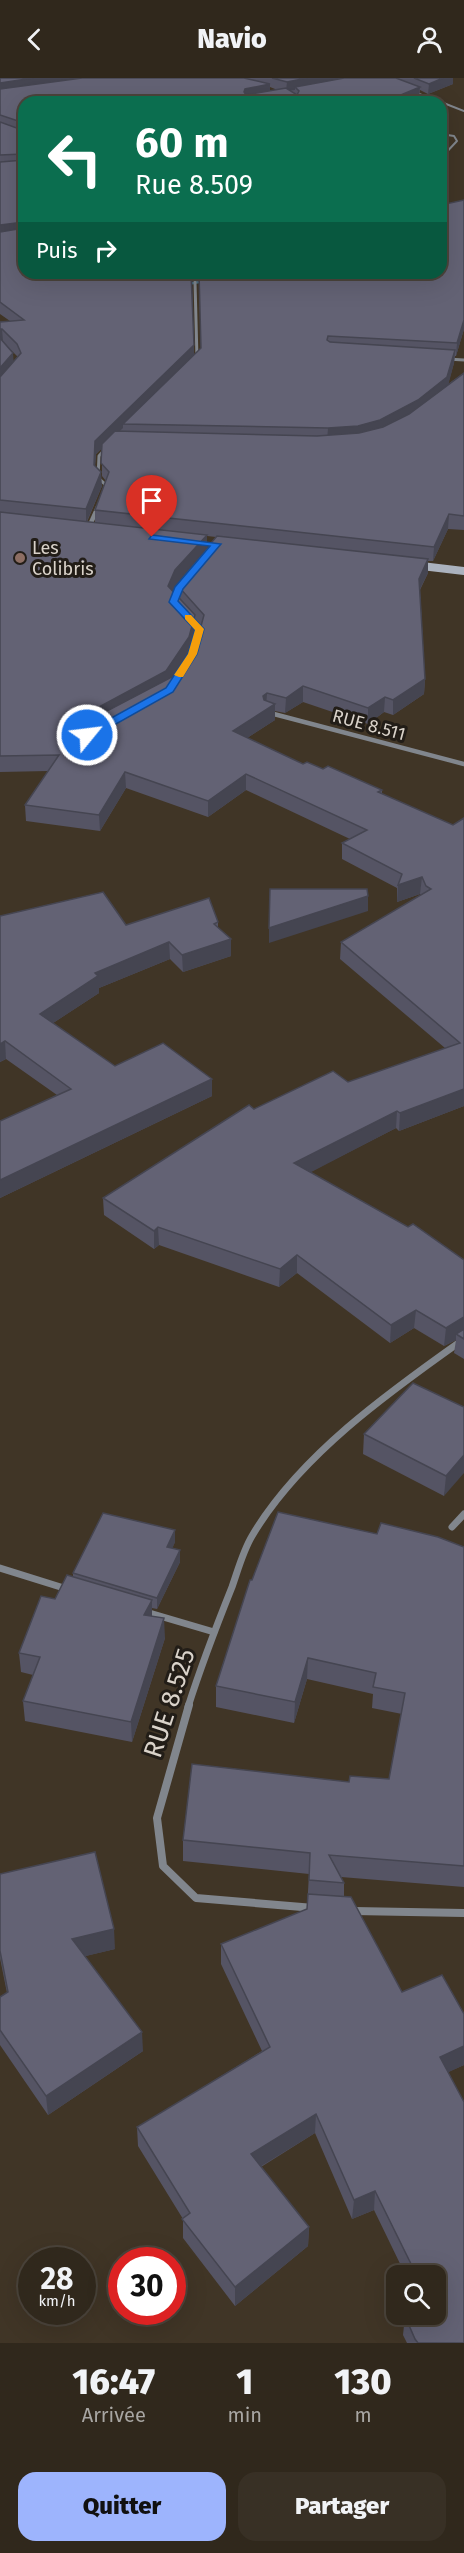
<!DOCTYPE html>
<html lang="fr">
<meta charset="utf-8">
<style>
body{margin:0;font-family:"Fira Sans",sans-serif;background:#383025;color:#f1f3f6;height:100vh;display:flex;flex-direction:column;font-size:22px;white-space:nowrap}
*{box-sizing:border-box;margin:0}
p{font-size:20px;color:#a8a6a3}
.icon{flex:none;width:33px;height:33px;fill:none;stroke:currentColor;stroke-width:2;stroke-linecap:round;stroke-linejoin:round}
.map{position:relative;height:2265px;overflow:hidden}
.details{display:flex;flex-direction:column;background:#30281c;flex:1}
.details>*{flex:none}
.top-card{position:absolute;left:18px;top:18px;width:429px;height:183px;border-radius:18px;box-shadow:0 6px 24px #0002,0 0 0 2px #4b443b;background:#0b6e4f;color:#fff;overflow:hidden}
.tools{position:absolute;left:386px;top:2187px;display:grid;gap:12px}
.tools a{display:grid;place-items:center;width:60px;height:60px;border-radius:12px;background:#30281c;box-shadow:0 6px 24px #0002,0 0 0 2px #4b443b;font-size:30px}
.speed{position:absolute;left:18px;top:2169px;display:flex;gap:12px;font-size:30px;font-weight:700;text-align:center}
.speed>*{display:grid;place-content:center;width:78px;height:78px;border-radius:50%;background:#30281c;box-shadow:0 6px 24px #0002,0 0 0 2px #4b443b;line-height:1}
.speed small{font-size:15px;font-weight:400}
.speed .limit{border:9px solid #d22;background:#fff;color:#111}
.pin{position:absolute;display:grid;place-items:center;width:51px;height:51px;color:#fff;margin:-62px -26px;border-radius:50% 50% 50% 0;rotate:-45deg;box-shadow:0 0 6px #0007}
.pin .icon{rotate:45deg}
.me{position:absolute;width:66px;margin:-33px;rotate:61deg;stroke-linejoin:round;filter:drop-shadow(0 0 4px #0008)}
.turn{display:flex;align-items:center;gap:21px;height:126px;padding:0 18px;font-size:27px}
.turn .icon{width:78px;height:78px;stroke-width:2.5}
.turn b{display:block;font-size:42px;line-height:51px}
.then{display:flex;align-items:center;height:57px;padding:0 18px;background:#0003;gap:12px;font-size:22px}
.eta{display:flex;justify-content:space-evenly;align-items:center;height:102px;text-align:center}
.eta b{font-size:36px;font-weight:800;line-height:42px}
.cta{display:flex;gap:12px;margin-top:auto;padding:12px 18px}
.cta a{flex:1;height:69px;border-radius:18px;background:#9db4fd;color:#111;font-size:24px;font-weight:800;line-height:69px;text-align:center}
.cta a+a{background:#383025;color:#f1f3f6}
header{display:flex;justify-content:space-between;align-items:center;height:78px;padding:0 18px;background:#30281c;font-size:27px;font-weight:800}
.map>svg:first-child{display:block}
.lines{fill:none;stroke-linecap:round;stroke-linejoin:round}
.stream{fill:#4a6c7e;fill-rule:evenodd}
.street-far4{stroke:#81868d;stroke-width:2}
.street-far3{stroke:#81868d;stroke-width:3}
.street-far2{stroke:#81868d;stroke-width:4.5}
.street-far1{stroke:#81868d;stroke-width:7}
.street{stroke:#81868d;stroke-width:8}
.secondary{stroke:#abb2be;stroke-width:8}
.wall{fill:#555464;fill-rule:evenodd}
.shaded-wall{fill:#454551}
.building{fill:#636274;stroke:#454551;stroke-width:1.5}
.route{fill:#1a73e8;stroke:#114b97;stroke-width:1.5}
.slow{fill:#f59e0b}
.education-dot{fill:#8d6e63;stroke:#221d17;stroke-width:2}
.labels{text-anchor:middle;stroke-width:6;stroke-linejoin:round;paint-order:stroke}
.far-poi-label{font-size:18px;fill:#dad3ca;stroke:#221d17;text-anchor:start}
.far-street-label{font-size:18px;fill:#dad3ca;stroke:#221d17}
.near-street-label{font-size:26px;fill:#dad3ca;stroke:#221d17}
</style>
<header><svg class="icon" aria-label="back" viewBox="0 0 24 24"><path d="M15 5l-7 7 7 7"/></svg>Navio<svg class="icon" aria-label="person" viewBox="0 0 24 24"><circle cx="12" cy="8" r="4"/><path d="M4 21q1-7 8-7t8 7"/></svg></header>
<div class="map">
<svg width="464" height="2265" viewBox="0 0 464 2265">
<rect width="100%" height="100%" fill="#403526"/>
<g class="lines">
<!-- stream -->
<polygon class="stream" points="241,195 256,195 173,210 170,208"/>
<!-- street-far4 -->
<g class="street-far4">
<polyline points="414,14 440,24"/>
<polyline points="441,24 464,33"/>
<polyline points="441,56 454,58 457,63 441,80"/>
</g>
<!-- street-far3 -->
<g class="street-far3">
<polyline points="195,204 197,281"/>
<polyline points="447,281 464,282"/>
<polyline points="104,413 106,407 98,400 99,378 106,370"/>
<polyline points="97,430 98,428"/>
</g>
<!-- street-far2 -->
<g class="street-far2">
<polyline points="89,449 98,429"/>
<polyline points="190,541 200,551 194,571"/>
<polyline points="270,635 464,686"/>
</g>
<!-- street-far1 -->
<g class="street-far1">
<polyline points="452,1449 464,1436"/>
<polyline points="0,1490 67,1511"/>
<polyline points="146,1534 214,1554"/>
<path d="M188,1629C201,1588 216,1549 232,1509C238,1492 243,1473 252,1458C299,1378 389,1314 464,1261"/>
</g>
<!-- street -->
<g class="street">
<polyline points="189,1627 157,1740 163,1788 196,1820 314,1830"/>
<polyline points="354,1833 464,1835"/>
</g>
<!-- secondary -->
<polyline class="secondary" points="413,487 464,493"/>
</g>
<!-- wall -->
<g class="wall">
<path d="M0,0H453V6L428,16L420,12L419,19L24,24V195H441L464,251L456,278H455L454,285L448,306L464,295V452L448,451L433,483H428V495L420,512L425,601L424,616L393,637L384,634L368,646L303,624L285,635L275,633V642L247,660L303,686L323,691L382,712V716L453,747L464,1028L399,1053L396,1050L310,1094L464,1182V1281L454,1275L456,1262L444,1268L414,1250L390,1265L297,1195L279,1209L159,1167L154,1171L104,1137L103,1120L254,1031L348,1004L445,970L340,881L341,864L421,817L420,816L397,824V810L342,781V765L350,761L246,712L208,739L126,710L100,753L26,743L25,727L48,693L0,694V244L10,243L0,236ZM270,9L275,11L279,12L270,13ZM194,201L199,204L201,270L194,277L192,204ZM3,264L18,279L13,284V275ZM102,370V398L106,403L95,432V445L87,444L102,408L95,388L96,376ZM207,458L216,459L207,470ZM182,500L178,508V519L173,513L176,507ZM195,541L201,548L197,563L189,574L195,552Z"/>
<polygon points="0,838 126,847 218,844 218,850 231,878 183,894 170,881 99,910 99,915 53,945 115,988 212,1018 0,1120 0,1043 57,1017 6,981 0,984"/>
<polygon points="464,1329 444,1418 363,1376 364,1356"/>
<polygon points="377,1456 464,1469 464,1809 341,1799 344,1805 344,1818 402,1914 464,1987 448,1994 464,2265 407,2265 403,2257 405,2238 435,2236 435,2198 406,2198 374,2132 352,2141 315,2055 261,2089 309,2149 308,2168 235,2228 183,2160 183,2141 138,2068 137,2049 262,1973 221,1886 221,1866 307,1831 309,1796 183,1783 183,1762 349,1704 389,1701 402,1636 372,1630 373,1616 307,1601 294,1645 216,1629 216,1608 252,1502"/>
<polygon points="175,1464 172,1470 180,1472 180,1484 157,1531 152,1530 152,1538 165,1560 132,1664 25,1643 23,1623 33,1597 21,1594 19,1575 55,1521 73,1498 73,1495"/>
<polygon points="0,1796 115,1871 85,1878 143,1973 48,2037 0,1967 0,1919 7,1915 0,1880"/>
</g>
<!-- shaded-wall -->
<g class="shaded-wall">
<polygon points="33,0 103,0 0,15 0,5"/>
<polygon points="307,0 360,0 295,9 295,12 286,13 287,4"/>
<polygon points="443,0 453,0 453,6 428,16 429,6"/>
<polygon points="270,6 270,16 245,21 244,14 245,11"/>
<polygon points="420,9 419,19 408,24 384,24"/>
<polygon points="23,143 24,155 0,159 0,147"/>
<polygon points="191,195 193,195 194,201 191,204"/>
<polygon points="464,242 464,251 456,278 457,265"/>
<polygon points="0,251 2,251 3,263 0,264"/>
<polygon points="194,267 194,279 123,346 123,350 96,376 94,400 94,387 95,363"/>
<polygon points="455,272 454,285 447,312 417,335 357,361 327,364 328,350"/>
<polygon points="13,275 14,288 0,303 0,290"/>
<polygon points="101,394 102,408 86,445 86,431"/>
<polygon points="449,436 448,451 433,483 434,469"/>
<polygon points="207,457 207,471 176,507 169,523 168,508 175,492"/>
<polygon points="428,481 428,495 418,515 419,501"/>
<polygon points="195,537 195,552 189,574 166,609 85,653 82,642 84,637"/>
<polygon points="425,601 424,616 393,637 393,622"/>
<polygon points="303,608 303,624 285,635 286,620"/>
<polygon points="267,615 266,631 263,633 263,618"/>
<polygon points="385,619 384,634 368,646 368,630"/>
<polygon points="275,626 275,642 233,669 233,653"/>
<polygon points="125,694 126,710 100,753 99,737"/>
<polygon points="246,696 246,712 208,739 208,723"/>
<polygon points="422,799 420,816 397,824 398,807"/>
<polygon points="368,818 368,833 269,865 269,850"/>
<polygon points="231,861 231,878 183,894 182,877"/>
<polygon points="169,864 170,881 99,910 99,915 41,953 40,936 95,895"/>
<polygon points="5,963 6,981 0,984 0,966"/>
<polygon points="212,1001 212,1018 0,1120 0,1102"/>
<polygon points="464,1011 464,1028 399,1053 400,1035"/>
<polygon points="397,1033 396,1050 294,1103 294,1085"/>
<polygon points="158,1149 159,1167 154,1171 154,1153"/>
<polygon points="297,1177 297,1195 279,1209 280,1191"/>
<polygon points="416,1232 414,1250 390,1265 391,1247"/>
<polygon points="464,1239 464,1257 456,1256 456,1262 444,1268 446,1250"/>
<polygon points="464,1377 464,1395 444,1418 446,1398"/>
<polygon points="175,1452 175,1464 168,1481 167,1469"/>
<polygon points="180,1472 180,1484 157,1531 157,1520"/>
<polygon points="152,1522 152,1541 144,1537"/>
<polygon points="164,1540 165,1560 132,1664 131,1644"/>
<polygon points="308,1580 307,1601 294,1645 295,1624"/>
<polygon points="114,1851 115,1871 74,1881 72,1861"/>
<polygon points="142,1954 143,1973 48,2037 46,2018"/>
<polygon points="464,1968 464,1987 438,1999 440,1979"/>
<polygon points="316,2036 315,2055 250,2095 251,2076"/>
<polygon points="375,2113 374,2132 352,2141 354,2122"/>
<polygon points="309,2149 308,2168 235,2228 235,2209"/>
</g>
<!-- building -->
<g class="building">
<polygon points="0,0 33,0 0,5"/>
<polygon points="82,0 244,0 270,6 245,11 244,14 246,17 286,10 297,17 299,13 295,9 344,0 396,0 420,9 384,24 24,24 24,45 0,37 0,11"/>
<polygon points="272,0 307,0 287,4"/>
<polygon points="414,0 443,0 429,6"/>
<polygon points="0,44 22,52 24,51 24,77 23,76 0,77"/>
<polygon points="24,82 24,144 0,147 0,84"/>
<polygon points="464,122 464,242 457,265 328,258 327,262 330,264 455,272 447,299 418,322 380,342 358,348 328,350 123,346 201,270 199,195 441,195 441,127"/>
<polygon points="24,150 24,195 191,195 194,267 95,363 94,387 101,394 86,431 0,422 0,299 21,275 17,266 2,251 0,251 0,244 24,242 0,224 0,154"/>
<polygon points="0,260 13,275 0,290"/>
<polygon points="464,295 464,438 449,436 434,469 95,432 109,394 101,385 102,366 115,353 317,358 359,355 383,349 409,336"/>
<polygon points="0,434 207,457 175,492 168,508 195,537 189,559 166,593 84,637 82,642 84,645 172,599 197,563 204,537 178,508 183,498 217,458 428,481 419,501 425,601 393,622 385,619 368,630 303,608 286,620 267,615 263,618 264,622 275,626 233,653 303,686 307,684 323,691 328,688 382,712 378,714 453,747 464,740 464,1011 400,1035 397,1033 294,1085 408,1149 413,1146 464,1182 464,1239 446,1250 416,1232 391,1247 297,1177 280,1191 158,1149 154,1153 103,1120 249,1027 254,1031 333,993 348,1004 460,965 341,864 431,811 426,808 422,799 398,807 402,796 342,765 367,752 246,696 208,723 125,694 99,737 25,727 59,677 0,678"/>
<polygon points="270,811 367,811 368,818 269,850"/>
<polygon points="103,814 126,847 209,820 218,844 214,846 231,861 182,877 169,864 95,895 98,898 40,936 115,988 163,965 212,1001 0,1102 0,1043 71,1011 5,963 0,966 0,838"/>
<polygon points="464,1251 464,1261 456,1256"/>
<polygon points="413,1305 464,1329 464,1377 446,1398 364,1356"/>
<polygon points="278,1434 377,1456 381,1445 438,1459 464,1469 464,1788 329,1777 344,1805 309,1802 310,1775 183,1762 192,1686 349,1704 350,1698 389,1701 405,1615 373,1609 376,1595 308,1580 295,1624 216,1608 250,1502 252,1502"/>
<polygon points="103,1435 175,1452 167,1469 180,1472 157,1520 73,1495"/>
<polygon points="67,1497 152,1522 144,1537 164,1540 131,1644 23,1623 40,1579 19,1575 41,1518 55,1521"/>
<polygon points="95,1774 114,1851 72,1861 142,1954 46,2018 0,1952 0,1919 8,1914 0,1873 0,1796"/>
<polygon points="308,1816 351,1819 402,1914 442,1897 464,1936 464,1968 440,1979 464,2024 464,2265 418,2265 415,2261 405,2238 408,2236 435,2236 435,2198 417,2198 375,2113 354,2122 316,2036 251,2076 309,2149 235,2209 182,2141 190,2135 137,2049 270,1969 221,1866 307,1831"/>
</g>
<!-- route -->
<polygon class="route" points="152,457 221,466 183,511 178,523 204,551 197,576 173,614 91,660 84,660 84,655 166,610 188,576 195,552 169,524 175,509 210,468 149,461"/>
<!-- slow -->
<polygon class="slow" points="185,537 191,537 204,551 197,576 183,599 179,599 174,597 188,576 195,552 185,541"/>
<!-- markers -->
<circle class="education-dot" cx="20" cy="480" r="6"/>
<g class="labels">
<!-- far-poi labels -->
<g class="far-poi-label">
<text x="32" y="476">Les<tspan x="32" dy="21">Colibris</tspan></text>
</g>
<!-- far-street labels -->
<g class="far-street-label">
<text transform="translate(369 647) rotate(15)" y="6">RUE 8.511</text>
</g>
<!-- near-street labels -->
<g class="near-street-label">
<text transform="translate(169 1625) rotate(-72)" y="9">RUE 8.525</text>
</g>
</g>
</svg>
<div class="tools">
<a><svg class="icon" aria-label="search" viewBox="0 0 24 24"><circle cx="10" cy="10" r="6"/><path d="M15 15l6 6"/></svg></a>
</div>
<div class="speed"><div>28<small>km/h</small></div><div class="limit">30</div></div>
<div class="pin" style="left:152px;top:459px;background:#d93025"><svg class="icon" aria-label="arrive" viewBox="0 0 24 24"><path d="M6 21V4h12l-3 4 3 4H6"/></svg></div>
<svg class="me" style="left:87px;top:657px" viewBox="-20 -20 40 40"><circle r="17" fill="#1a73e8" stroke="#fff" stroke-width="3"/><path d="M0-11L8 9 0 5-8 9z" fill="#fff"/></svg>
<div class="top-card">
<div class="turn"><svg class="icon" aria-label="left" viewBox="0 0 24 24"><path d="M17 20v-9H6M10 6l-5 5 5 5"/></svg><div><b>60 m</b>Rue 8.509</div></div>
<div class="then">Puis<svg class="icon" aria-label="right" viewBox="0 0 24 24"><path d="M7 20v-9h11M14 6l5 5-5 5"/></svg></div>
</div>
</div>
<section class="details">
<div class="eta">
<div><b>16:47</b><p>Arrivée</p></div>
<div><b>1</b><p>min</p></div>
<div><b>130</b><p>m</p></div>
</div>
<div class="cta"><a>Quitter</a><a>Partager</a></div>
</section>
